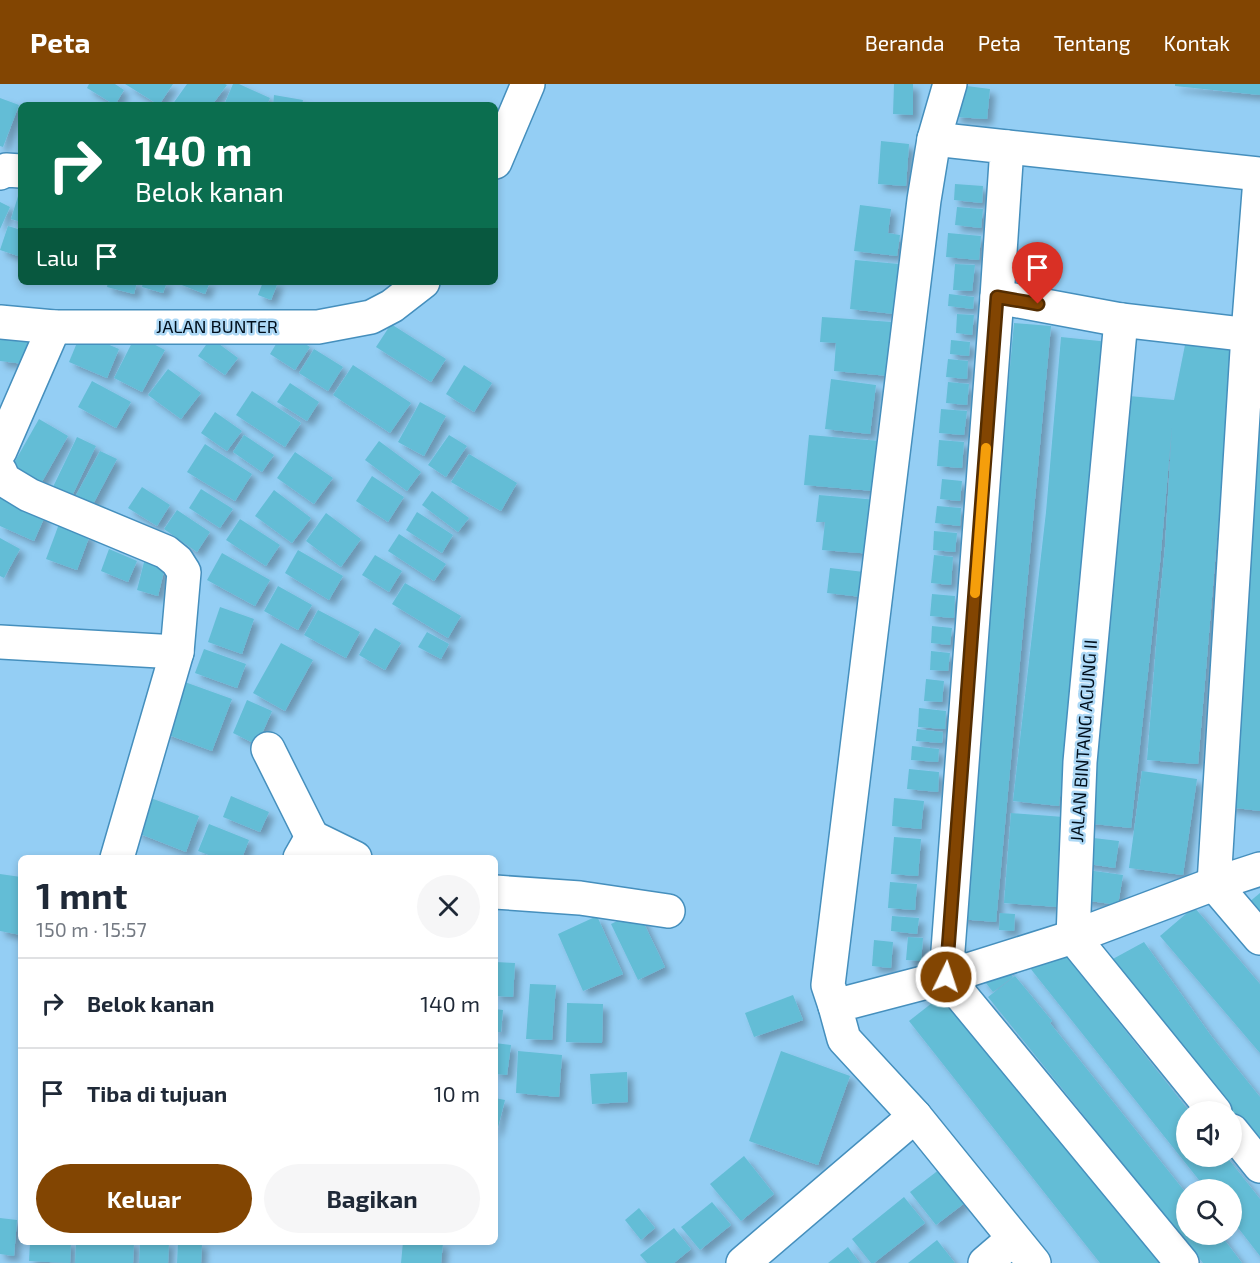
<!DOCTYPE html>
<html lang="id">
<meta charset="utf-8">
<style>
body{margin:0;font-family:"Exo 2",sans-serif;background:#f6f6f7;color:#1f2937;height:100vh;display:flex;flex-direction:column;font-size:22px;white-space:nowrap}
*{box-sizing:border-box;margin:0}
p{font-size:20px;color:#747a83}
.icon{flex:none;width:33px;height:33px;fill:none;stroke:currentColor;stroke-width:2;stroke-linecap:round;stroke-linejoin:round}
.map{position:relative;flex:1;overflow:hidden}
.details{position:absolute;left:18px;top:771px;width:480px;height:390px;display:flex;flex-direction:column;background:#fff;border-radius:9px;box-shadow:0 3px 9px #0003}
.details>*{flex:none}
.top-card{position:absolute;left:18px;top:18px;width:480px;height:183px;border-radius:9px;box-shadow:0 3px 9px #0003;background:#0b6e4f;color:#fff;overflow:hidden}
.buttons{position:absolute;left:1176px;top:1017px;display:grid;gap:12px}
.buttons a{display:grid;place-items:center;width:66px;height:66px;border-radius:50%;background:#fff;box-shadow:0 3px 9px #0003;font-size:30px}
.pin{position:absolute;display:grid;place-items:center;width:51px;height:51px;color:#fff;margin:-62px -26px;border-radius:50% 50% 50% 0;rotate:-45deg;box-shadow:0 0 6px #0007}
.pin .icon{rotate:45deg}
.me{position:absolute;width:66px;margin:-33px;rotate:4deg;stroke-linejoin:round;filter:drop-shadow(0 0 4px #0008)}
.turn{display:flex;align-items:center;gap:21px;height:126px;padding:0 18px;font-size:27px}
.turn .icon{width:78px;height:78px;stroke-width:2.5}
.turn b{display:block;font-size:42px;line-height:51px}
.then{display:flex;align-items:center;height:57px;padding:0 18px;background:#0003;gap:12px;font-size:22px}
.round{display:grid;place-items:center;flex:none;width:63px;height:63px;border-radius:32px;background:#f6f6f7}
.summary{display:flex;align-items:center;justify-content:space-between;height:102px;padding:0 18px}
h1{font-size:36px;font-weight:700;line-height:45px}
.primary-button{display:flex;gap:12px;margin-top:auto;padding:12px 18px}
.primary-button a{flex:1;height:69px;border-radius:36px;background:#824502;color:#fff;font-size:24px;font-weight:700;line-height:69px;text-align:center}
.primary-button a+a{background:#f6f6f7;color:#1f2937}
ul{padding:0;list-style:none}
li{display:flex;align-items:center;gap:18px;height:90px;padding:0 18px;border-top:2px solid #e0e1e3}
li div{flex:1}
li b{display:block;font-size:22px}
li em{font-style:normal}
header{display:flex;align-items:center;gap:36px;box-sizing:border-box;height:84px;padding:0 30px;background:#824502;color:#fff}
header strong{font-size:28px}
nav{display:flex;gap:33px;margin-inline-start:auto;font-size:21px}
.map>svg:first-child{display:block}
.building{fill:#63bdd6;filter:url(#shadow)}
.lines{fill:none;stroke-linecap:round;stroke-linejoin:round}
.street-casing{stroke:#458fbd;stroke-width:36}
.street{stroke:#fff;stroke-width:33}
.route-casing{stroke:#542d01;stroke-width:15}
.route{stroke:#824502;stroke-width:10}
.slow{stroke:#f59e0b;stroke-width:10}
.labels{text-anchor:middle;stroke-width:5;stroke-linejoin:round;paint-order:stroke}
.street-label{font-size:18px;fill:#000f1c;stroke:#aed9f6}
</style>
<header>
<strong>Peta</strong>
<nav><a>Beranda</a><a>Peta</a><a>Tentang</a><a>Kontak</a></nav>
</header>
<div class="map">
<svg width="1260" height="1179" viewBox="0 0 1260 1179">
<defs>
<filter id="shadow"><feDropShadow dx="5.5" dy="5.5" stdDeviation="3" flood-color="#0004"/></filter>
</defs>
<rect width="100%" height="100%" fill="#94cef4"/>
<!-- building -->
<g class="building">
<polygon points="89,0 115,0 124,6 115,21 87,4"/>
<polygon points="125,0 173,0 159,21"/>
<polygon points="187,0 225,0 227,1 212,21 172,21"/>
<polygon points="233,0 239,0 270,14 267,21 224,21"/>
<polygon points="894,0 913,0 913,31 893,30"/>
<polygon points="1175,0 1260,0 1260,11 1175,2"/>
<polygon points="959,1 990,5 987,35 955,33"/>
<polygon points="274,11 303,16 302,21 273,21"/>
<polygon points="0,14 19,21 3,63 0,62"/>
<polygon points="881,57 909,60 906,102 878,100"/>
<polygon points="955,100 983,102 982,119 954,116"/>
<polygon points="19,109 21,109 21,138 11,135"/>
<polygon points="0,118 10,123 0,145"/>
<polygon points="860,121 891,125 888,149 900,151 897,172 854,167"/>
<polygon points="957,123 983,125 981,144 955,141"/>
<polygon points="8,142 21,146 21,173 0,166"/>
<polygon points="948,149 981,152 979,176 946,173"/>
<polygon points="855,176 899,180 894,230 850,225"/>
<polygon points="955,180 975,181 972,207 953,206"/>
<polygon points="108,198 137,198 134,210 107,203"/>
<polygon points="143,198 167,198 163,209 142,203"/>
<polygon points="174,198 210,198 205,210"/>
<polygon points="263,198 278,198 271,216 258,211"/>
<polygon points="949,210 974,213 973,225 948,222"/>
<polygon points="957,230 974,231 972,251 956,249"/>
<polygon points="822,233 892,238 889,292 834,287 836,259 820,258"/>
<polygon points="1014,239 1051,242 996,838 959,835"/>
<polygon points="391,240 446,275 431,298 376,263"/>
<polygon points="0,244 36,247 32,281 0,277"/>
<polygon points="284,247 310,263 295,286 270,270"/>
<polygon points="81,249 119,265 107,294 69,278"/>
<polygon points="136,251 165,266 142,308 114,294"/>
<polygon points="1061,253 1109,258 1091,433 1059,722 1013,717 1046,428"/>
<polygon points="211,254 238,274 225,291 198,272"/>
<polygon points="951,256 970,258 969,272 950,270"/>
<polygon points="1185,261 1233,265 1198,680 1147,676 1159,524 1165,463 1172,342 1160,479 1131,744 1085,739 1129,312 1174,316"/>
<polygon points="314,265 343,283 328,307 299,289"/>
<polygon points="948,275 968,277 967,295 946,293"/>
<polygon points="353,281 411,319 390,349 333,311"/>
<polygon points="464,281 492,299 474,328 446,310"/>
<polygon points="168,285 201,309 181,335 148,311"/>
<polygon points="831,295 876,301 870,350 825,345"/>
<polygon points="92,297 131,318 116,344 78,323"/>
<polygon points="948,298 969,300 967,321 946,319"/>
<polygon points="290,299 319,318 307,337 277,318"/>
<polygon points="252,307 301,339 285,363 236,331"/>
<polygon points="420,318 446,332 424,372 398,358"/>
<polygon points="941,325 967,327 964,351 939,349"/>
<polygon points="1258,326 1260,326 1260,727 1228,723"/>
<polygon points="215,328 242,347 227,367 201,349"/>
<polygon points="39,335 68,352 39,403 10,386"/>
<polygon points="244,351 274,371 262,388 233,368"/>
<polygon points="449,351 467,362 446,393 428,381"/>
<polygon points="809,351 880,357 874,407 804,401"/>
<polygon points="77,353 96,362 71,414 52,405"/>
<polygon points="939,356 964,358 962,384 937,382"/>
<polygon points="379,357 421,388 407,407 365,376"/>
<polygon points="205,360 252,390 235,417 187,388"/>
<polygon points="100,367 117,375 91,424 74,415"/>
<polygon points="295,368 333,394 314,420 277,394"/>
<polygon points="469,370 517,399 501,427 451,398"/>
<polygon points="372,392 404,413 388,438 356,417"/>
<polygon points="942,395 962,397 960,417 940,415"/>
<polygon points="142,403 170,421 157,442 128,424"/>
<polygon points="201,405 233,425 220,444 189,424"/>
<polygon points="274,406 311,434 292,459 255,432"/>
<polygon points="432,407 469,434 458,448 422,421"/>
<polygon points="0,409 46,430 34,457 0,442"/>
<polygon points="819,411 878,416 873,470 822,466 825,438 816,438"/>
<polygon points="937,422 961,424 960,442 935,439"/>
<polygon points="177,426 210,448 197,468 164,445"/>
<polygon points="417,428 453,451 442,469 406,446"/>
<polygon points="326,429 361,455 341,483 306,457"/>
<polygon points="240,435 280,461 266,482 226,456"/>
<polygon points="59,440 90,451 77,486 46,475"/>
<polygon points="934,447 957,449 955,468 933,466"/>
<polygon points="399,450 446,480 434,497 388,467"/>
<polygon points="0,454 20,465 4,494 0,492"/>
<polygon points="109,465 137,477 128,498 101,487"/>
<polygon points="298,466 343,492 329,516 285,489"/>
<polygon points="222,469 270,496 255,522 207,496"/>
<polygon points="375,471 402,487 389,508 362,491"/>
<polygon points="934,471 953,473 951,501 931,499"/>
<polygon points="144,478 165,483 158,512 137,506"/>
<polygon points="830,484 864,488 862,513 827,509"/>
<polygon points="405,499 461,532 448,554 392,520"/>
<polygon points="278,502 312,521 298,546 264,527"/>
<polygon points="932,510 955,512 954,534 930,532"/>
<polygon points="220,523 254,535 242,570 208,558"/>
<polygon points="318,526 360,548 346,574 304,551"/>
<polygon points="932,542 952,544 950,561 931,559"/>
<polygon points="375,544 401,559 385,586 359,571"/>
<polygon points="427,548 449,560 441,575 418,563"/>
<polygon points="281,559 313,576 285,627 253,609"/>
<polygon points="204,565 246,580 237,604 195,589"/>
<polygon points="931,567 950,569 948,587 930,586"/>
<polygon points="926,595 944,597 942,618 924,617"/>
<polygon points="182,597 232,615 212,667 163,649"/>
<polygon points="247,616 272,627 257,661 233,649"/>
<polygon points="919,624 946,627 945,645 918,643"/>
<polygon points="917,645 943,648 942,659 916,657"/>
<polygon points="912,662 939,665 938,678 911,676"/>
<polygon points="909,685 939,688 938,708 907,705"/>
<polygon points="1142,687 1197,695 1183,791 1129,784"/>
<polygon points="231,712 269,728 260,748 223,733"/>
<polygon points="148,713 199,732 186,768 135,748"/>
<polygon points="894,714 924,717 921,745 892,742"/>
<polygon points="1011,729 1064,733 1058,823 1004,819"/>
<polygon points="209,740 249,756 242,774 217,774 198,767"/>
<polygon points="894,753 921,755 918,792 891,790"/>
<polygon points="1085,753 1119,757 1115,784 1082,779"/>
<polygon points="1080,785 1123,791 1118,821 1076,815"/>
<polygon points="0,790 21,793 21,851 0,847"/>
<polygon points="890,798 917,800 915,826 888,824"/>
<polygon points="1260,809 1260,846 1242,824"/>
<polygon points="1194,823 1260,900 1260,969 1160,852"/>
<polygon points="638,827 665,883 638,896 611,840"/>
<polygon points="1000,829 1015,830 1014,847 999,846"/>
<polygon points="597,832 623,890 583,907 558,850"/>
<polygon points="892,832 919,834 917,850 891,847"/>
<polygon points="908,853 923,854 921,877 906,876"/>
<polygon points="874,856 893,858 891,884 872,882"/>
<polygon points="1144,858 1212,953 1260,1013 1260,1064 1111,876"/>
<polygon points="1058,862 1190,1028 1186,1028 1186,1072 1226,1072 1260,1115 1260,1172 1232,1136 1232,1106 1207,1106 1030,884"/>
<polygon points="495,878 515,879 513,913 495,912"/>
<polygon points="1002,879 1013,893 993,908 982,894"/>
<polygon points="1015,892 1052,937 1050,939 1186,1109 1186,1150 1220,1150 1242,1179 1203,1179 988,913"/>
<polygon points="530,900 556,901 552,956 526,955"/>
<polygon points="946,908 1162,1179 1100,1179 909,937"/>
<polygon points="793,911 803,936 754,953 745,929"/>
<polygon points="567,919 603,920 602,959 566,958"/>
<polygon points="495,925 503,926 501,948 495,948"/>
<polygon points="495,959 511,961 507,991 495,990"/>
<polygon points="518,967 562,971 559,1013 516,1009"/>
<polygon points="781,967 850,992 818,1081 749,1057"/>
<polygon points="627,988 628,1018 592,1020 590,990"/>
<polygon points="495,1014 505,1016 497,1047 495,1047"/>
<polygon points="744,1072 774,1110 741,1137 710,1100"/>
<polygon points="940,1085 966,1118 936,1141 910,1108"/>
<polygon points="904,1113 925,1139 874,1179 871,1179 852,1155"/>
<polygon points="712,1118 731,1141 700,1166 681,1143"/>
<polygon points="639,1124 655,1144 641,1156 625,1136"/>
<polygon points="0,1134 17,1136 14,1172 0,1170"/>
<polygon points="674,1144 691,1165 674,1179 647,1179 640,1171"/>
<polygon points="937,1156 955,1179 908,1179"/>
<polygon points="30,1158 71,1158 70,1179 29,1177"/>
<polygon points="76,1158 134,1158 133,1179 75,1179"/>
<polygon points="140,1158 169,1158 168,1179 139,1179"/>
<polygon points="178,1158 202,1159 201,1179 177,1179"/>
<polygon points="403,1158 443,1159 441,1179 401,1179"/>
<polygon points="848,1163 860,1179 828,1179"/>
</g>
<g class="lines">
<defs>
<g id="street">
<polyline points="934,55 1007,63 997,213 946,893 1182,1179"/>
<polyline points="1007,63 1260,90"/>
<polyline points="495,78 528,0"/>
<polyline points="0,89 6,86 21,87"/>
<polyline points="1260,95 1248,250 1214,800 1260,854"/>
<polyline points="997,213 1121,236 1260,252"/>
<polyline points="1121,236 1080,678 1073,853 1215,1028"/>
<polyline points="0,238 54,243 318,243 371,233 392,222 423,198"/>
<polyline points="0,367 54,243"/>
<polyline points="0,387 4,396 29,411 166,468 177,477 184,488 177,568 117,774"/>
<polyline points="0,558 177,568"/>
<polyline points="268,665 312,753"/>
<polyline points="300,774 312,753 355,774"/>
<polyline points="495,808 580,814 668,827"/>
<polyline points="835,922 828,901 924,116 934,55 950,0"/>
<polyline points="1232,1047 1260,1082"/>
<polyline points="743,1179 915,1032"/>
<polyline points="985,1179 1013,1155"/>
<polyline points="1034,1179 915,1032 844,955 835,922 946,893 1073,853 1214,800 1260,785"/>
</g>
</defs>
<!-- street casing -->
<use href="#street" class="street-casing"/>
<!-- street -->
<use href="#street" class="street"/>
</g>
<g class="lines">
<defs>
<polyline id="route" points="946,893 997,213 1038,220"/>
</defs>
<!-- route casing -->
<use href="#route" class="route-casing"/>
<!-- route -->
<use href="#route" class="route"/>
<!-- slow -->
<polyline class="slow" points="975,509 986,364"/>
</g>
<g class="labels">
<!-- street labels -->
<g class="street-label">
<text x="217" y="249">JALAN BUNTER</text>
<text transform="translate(1084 657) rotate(-86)" y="6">JALAN BINTANG AGUNG II</text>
</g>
</g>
</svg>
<div class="buttons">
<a><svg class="icon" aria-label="sound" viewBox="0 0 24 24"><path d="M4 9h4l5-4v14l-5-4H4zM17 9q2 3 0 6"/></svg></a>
<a><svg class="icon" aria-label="search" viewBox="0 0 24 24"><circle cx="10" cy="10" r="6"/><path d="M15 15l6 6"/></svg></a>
</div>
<div class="pin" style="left:1038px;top:220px;background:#d93025"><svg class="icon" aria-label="arrive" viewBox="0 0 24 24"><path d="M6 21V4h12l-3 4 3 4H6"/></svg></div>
<svg class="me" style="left:946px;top:893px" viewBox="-20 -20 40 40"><circle r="17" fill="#824502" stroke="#fff" stroke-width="3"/><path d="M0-11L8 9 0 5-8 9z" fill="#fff"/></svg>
<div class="top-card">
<div class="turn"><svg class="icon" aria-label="right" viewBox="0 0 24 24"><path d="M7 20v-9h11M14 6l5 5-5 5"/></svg><div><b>140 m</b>Belok kanan</div></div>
<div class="then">Lalu<svg class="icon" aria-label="arrive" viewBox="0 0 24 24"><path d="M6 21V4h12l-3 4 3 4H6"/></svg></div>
</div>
<section class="details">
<div class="summary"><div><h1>1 mnt</h1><p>150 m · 15:57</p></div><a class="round"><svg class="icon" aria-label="close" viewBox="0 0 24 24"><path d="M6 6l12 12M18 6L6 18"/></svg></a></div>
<ul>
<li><svg class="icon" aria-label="right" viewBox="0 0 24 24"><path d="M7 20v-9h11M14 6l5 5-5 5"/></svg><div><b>Belok kanan</b></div><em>140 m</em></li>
<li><svg class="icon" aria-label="arrive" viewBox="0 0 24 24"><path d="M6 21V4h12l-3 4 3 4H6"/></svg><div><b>Tiba di tujuan</b></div><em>10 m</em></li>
</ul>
<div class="primary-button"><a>Keluar</a><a>Bagikan</a></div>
</section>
</div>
